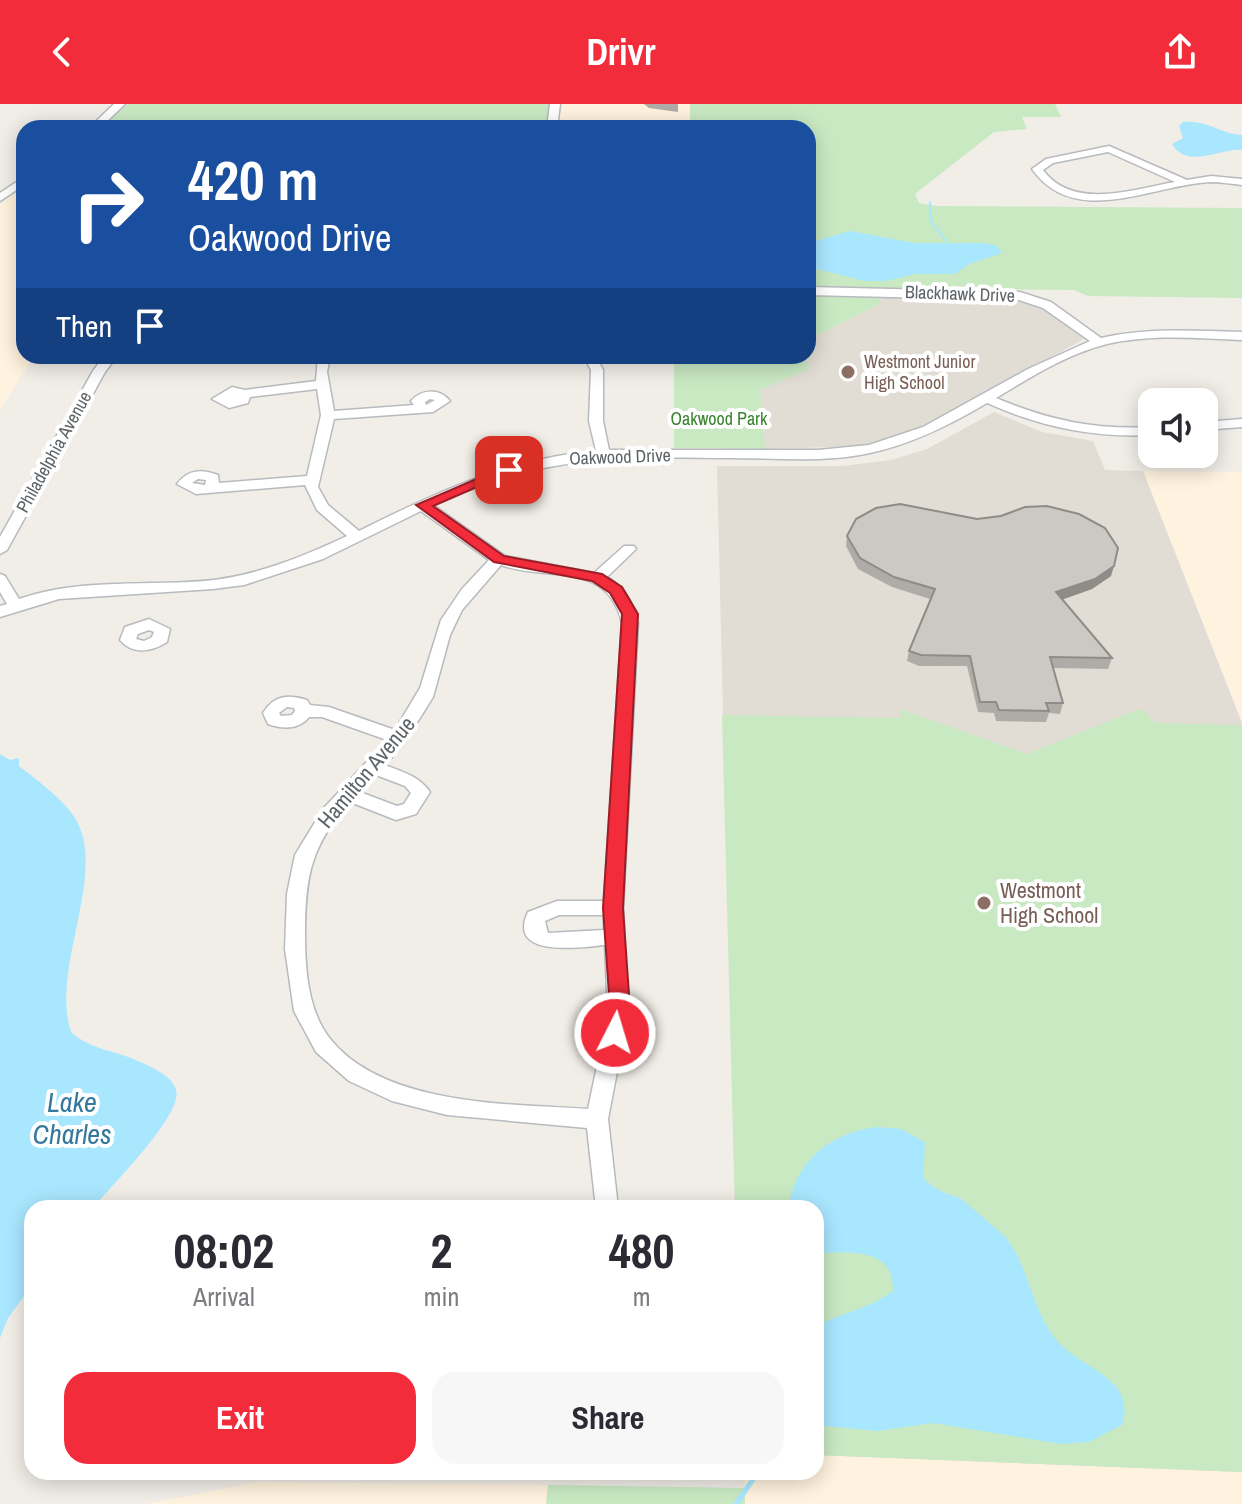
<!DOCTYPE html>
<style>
body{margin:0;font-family:"Archivo Narrow",sans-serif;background:#f7f7f7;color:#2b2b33;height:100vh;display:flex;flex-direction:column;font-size:30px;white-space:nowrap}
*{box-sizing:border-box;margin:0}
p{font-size:26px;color:#7c7c81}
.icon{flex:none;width:44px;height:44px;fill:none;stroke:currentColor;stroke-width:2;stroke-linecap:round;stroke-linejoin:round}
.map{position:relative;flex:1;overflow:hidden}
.side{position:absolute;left:24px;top:1096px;width:800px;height:280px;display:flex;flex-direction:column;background:#fff;border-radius:24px;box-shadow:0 4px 20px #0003}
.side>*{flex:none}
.guide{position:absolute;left:16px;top:16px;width:800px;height:244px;border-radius:24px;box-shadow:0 4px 20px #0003;background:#1a4fa0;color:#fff;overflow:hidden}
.buttons{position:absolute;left:1138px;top:284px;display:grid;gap:16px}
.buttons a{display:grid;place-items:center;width:80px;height:80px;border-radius:16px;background:#fff;box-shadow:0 4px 20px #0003;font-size:40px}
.pin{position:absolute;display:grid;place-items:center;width:68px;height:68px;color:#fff;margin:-34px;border-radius:16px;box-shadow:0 4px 12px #0006}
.me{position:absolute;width:88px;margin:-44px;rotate:5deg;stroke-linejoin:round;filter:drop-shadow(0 0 6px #0008)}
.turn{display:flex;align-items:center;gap:28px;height:168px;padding:0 40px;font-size:36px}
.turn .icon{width:104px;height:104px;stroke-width:2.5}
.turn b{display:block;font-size:56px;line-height:68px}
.then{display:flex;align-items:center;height:76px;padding:0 40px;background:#0003;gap:16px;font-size:30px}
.eta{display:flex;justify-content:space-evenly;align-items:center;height:136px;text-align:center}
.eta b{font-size:48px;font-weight:700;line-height:56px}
.action{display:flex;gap:16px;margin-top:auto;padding:16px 40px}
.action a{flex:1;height:92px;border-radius:24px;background:#f22c3b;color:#fff;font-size:32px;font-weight:700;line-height:92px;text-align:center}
.action a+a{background:#f7f7f7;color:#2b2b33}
header{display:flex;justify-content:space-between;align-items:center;height:104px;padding:0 40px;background:#f22c3b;color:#fff;font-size:36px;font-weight:700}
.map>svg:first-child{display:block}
.commercial{fill:#fff2de}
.education{fill:#e1ddd5}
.green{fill:#c9e9c3}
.water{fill:#a9e7ff}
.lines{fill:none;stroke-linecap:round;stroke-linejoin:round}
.stream-far1{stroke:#a9e7ff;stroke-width:2}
.stream{stroke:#a9e7ff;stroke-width:5}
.minor-casing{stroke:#b7babe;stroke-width:3}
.minor{fill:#fff;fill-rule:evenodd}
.wall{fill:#afaca8}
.shaded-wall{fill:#8f8c88}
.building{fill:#ccc8c3;stroke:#8f8c88;stroke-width:2}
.route{fill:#f22c3b;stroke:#9d1d26;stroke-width:2}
.education-dot{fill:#8d6e63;stroke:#fff;stroke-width:3}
.labels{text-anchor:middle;stroke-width:8;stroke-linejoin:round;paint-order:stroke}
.far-street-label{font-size:18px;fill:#5e6468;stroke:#fff}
.far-education-label{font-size:18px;fill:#785e54;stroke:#fff;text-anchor:start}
.far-park-label{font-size:18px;fill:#3a8430;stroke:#fff}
.street-label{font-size:22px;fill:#5e6468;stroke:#fff}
.education-label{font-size:22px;fill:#785e54;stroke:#fff;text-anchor:start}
.near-water-label{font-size:28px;font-style:italic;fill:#36789c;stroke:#fff}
</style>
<header><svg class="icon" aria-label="back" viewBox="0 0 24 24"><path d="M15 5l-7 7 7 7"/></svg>Drivr<svg class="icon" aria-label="share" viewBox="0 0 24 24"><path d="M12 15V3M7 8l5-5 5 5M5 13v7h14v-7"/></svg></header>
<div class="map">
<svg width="1242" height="1400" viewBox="0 0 1242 1400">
<rect width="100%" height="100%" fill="#f1ede7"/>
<!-- commercial -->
<g class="commercial">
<polygon points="550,0 690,0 690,24 546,24"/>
<polygon points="24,83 24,252 34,252 0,306 0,100"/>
<polygon points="1143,367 1242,368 1242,619"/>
<polygon points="816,1351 1242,1368 1242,1400 745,1400 744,1368 816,1368"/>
<polygon points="257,1378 548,1381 546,1400 146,1400"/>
</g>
<!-- education -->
<g class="education">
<polygon points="808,190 1011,193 1051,208 1084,235 919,326 865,342 765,345 760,286 674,252 808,252"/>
<polygon points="994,308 1042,328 1093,337 1105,366 1143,367 1242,619 1242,1368 816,1351 816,1104 735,1104 717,362 843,362 891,356 927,345"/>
</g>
<!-- green -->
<g class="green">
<polygon points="127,0 550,0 546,24 100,24"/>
<polygon points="690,0 1129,0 1055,0 1061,13 1022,13 1027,25 994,28 915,90 919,99 937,102 1242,104 1242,194 1088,192 1074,186 808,184 808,24 633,24 637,20 667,18 690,22"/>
<polygon points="875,192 882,199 808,236 808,193"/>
<polygon points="674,252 800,252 811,264 760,286 765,345 674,344"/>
<polygon points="900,605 1027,650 1136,606 1143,606 1155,619 1242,621 1242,1368 816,1351 816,1104 735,1104 722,611 901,614"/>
<polygon points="548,1381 745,1384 745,1400 546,1400"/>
</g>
<!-- water -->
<g class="water">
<path d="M1183,18C1209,16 1220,30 1242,31V46C1221,44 1187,66 1172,40L1183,34L1179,22Z"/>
<polygon points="850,127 914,139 984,139 997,142 1002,149 969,160 955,170 915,170 886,177 865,177 808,163 808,139"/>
<path d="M0,650L10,656L19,654V662C37,676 56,690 70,707C114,760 49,861 71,928C91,946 114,946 138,957C151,963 172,971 176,986C184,1010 110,1083 93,1104H32V1181L8,1214L0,1234Z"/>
<path d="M877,1023L901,1025L925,1038L923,1074C935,1086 945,1089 960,1094C963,1096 1002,1129 1006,1134C1031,1165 1032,1213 1062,1242C1088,1267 1136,1276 1122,1321L1089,1338L1060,1340L933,1319L877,1327L816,1321V1222C841,1209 871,1204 893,1187C894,1141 846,1149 816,1149V1104H789C794,1057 832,1028 877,1023Z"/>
</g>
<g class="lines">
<!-- stream-far1 -->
<polyline class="stream-far1" points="930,98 930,116 947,138"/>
<!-- stream -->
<polyline class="stream" points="736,1400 758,1368"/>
<defs>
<g id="minor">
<polygon points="114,0 125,0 100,24 89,24"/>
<polygon points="550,0 560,0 557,24 547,24"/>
<path d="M1109,42L1187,76L1211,72L1242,75V81C1232,80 1221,78 1211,78C1154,80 1075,126 1032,65L1046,55ZM1108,48L1175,78C1134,85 1073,107 1043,66L1053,59Z"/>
<polygon points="24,73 24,81 0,97 0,89"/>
<path d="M808,183L1020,188L1051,198L1101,234C1148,223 1195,227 1242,228V236C1197,234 1151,230 1107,240C1067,250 1031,273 996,294C1048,316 1095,326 1152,323V331C1093,334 1041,323 987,299C950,321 912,340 870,349C825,359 776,354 730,354C615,352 539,352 433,401L505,452L594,469L624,442H634L636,445L607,473C626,484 632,498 638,519L623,804L628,910L608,1015L618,1104H596L587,1024L447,1011L392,997L349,977L316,948L294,907L285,845L287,790L295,751L323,705L387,636L322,613H309C299,626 282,625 268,620L263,609C274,591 288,590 307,596L310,601L329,603L395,626L420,584L441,516L462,485L489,456L421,407L323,455L244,481L213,485L59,495L0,513V502L7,500L0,488V470L5,472L19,495C82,473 149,483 214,476C261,470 304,452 347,432L317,406L305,381L196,390L177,380C188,365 202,365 218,371L219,379L307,372L321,311L317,285L250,293L248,299L229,304L212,295L232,283L245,286L316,277L318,252H330L327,268L334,307L414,301L411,297C422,285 439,284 450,297L433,308L334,315L318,383L328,401L359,427C435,389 509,354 596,347L589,317L591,266L584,252H596L603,266V317L609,346H818L869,341L923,323L1028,265L1090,237L1043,204L1019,196L808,191ZM430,295L435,296L426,301L425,298ZM198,375L206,376L205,381L192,379ZM501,461C550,478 607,456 622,519L604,797H557L528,808C506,855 582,843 605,841L608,910L588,1005C510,1000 385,1002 331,936C308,908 305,866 305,831C305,774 310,742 350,698L396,716L416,710L430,688C419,672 403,668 385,661L405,638L433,593L450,531L462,506ZM287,603L294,604L295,607L292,611L281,612L279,609ZM376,671L405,682L411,689L404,700L397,702L360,688ZM559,811H604V826L548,829L545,817Z"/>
<polygon points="104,252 117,252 105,268 7,446 0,450 0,433 93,267"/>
<polygon points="1242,315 1242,323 1204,326 1204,318"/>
<path d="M149,515L170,525L167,538C151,548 133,551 120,536L125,523ZM149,526L154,528L152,533L144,537L136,535L138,530Z"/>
</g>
</defs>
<!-- minor casing -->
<use href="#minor" class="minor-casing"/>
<!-- minor -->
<use href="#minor" class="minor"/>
</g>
<!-- wall -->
<g class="wall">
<polygon points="644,0 678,0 678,8 649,4"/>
<polygon points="847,432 1111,472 1092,485 1062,495 1112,554 1108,565 1053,564 1063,599 1060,610 1049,609 1046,618 996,617 994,609 978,608 967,562 919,562 907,557 909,547 930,495 892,483 858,465 846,442"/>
</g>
<!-- shaded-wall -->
<polygon class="shaded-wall" points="1114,462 1111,472 1092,485 1053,499 1056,488"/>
<!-- building -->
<polygon class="building" points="900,400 977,415 1001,412 1025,403 1047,402 1079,410 1105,424 1118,444 1114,462 1095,475 1056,488 1112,554 1050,553 1063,599 1046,599 1049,607 999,606 996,598 980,598 970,552 921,551 909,547 935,485 894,473 860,454 847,432 856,415 876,404"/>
<!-- route -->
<polygon class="route" points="504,363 516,366 433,402 504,452 602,470 622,483 638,510 623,804 629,891 626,929 615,937 605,929 609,891 603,804 622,510 610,489 592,477 494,458 416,401"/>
<!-- markers -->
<g class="education-dot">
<circle cx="848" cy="268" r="8"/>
<circle cx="984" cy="799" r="8"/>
</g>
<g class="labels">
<!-- far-street labels -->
<g class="far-street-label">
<text transform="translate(960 190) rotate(2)" y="6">Blackhawk Drive</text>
<text transform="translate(54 348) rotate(-61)" y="6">Philadelphia Avenue</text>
<text transform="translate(620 353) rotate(-2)" y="6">Oakwood Drive</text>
</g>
<!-- far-education labels -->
<g class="far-education-label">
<text x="864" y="264">Westmont Junior<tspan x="864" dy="21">High School</tspan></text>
</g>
<!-- far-park labels -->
<g class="far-park-label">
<text x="719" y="321">Oakwood Park</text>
</g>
<!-- street labels -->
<g class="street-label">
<text transform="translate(366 668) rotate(-50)" y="8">Hamilton Avenue</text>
</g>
<!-- education labels -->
<g class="education-label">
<text x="1000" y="794">Westmont<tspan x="1000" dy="25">High School</tspan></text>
</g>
<!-- near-water labels -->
<g class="near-water-label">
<text x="72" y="1008">Lake<tspan x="72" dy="32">Charles</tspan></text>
</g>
</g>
</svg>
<div class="buttons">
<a><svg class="icon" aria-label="sound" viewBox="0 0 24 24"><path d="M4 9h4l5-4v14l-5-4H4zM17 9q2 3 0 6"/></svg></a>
</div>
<div class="pin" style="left:509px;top:366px;background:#d93025"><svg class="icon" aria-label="arrive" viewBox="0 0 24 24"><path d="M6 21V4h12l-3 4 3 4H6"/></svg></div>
<svg class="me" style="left:615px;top:929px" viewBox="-20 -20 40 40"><circle r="17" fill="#f22c3b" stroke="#fff" stroke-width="3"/><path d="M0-11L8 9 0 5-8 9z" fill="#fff"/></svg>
<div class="guide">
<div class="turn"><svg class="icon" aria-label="right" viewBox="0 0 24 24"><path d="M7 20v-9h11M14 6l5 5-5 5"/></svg><div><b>420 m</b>Oakwood Drive</div></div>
<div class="then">Then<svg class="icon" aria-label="arrive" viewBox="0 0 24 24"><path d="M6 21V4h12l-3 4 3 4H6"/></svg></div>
</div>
<section class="side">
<div class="eta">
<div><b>08:02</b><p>Arrival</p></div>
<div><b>2</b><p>min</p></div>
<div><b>480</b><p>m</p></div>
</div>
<div class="action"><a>Exit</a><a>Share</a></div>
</section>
</div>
